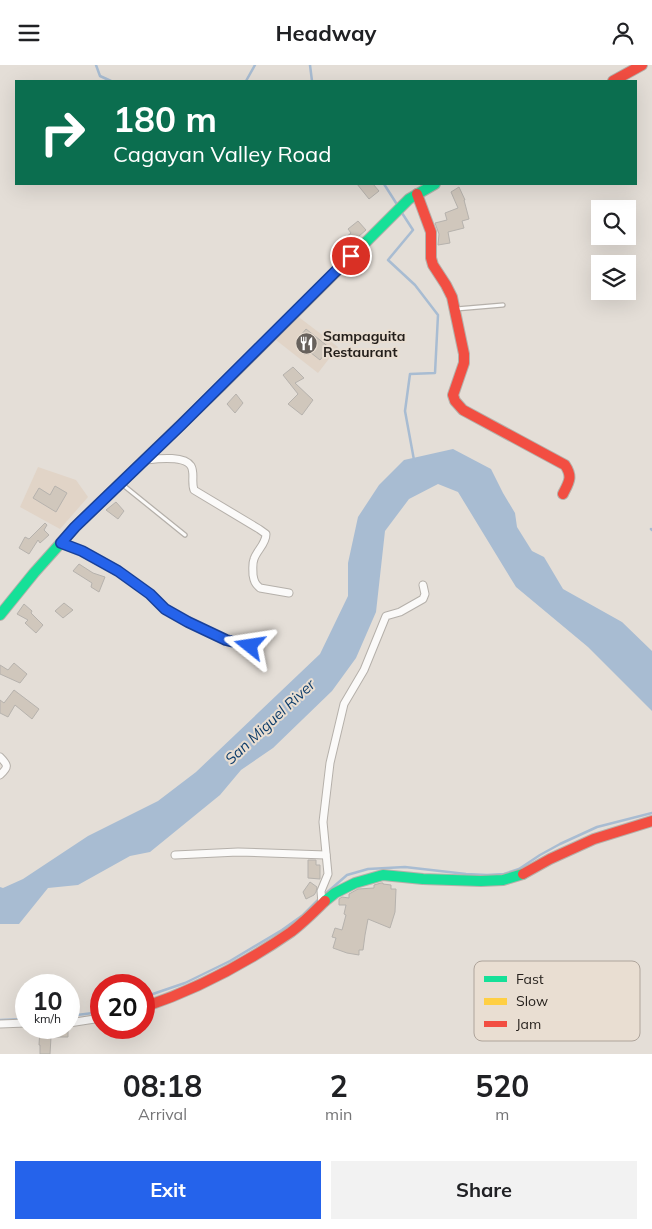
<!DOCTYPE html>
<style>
body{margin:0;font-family:Mulish,sans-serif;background:#f2f2f2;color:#202124;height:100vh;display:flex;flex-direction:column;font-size:19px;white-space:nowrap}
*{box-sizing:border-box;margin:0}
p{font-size:16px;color:#757577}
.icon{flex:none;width:28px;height:28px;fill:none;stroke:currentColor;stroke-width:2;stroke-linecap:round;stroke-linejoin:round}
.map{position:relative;height:989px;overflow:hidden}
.details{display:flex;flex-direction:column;background:#fff;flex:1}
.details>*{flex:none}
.banner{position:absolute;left:15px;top:15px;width:622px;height:105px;border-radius:0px;box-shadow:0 5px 20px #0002;background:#0b6e4f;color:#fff;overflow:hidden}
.fabs{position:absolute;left:591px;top:135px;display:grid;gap:10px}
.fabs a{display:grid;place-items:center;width:45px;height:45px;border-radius:0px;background:#fff;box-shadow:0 5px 20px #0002;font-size:25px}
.speed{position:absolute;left:15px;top:909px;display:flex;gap:10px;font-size:25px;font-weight:700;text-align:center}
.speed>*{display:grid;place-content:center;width:65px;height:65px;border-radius:50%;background:#fff;box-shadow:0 5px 20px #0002;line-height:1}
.speed small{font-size:12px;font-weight:400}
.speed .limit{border:8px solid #d22;background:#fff;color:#111}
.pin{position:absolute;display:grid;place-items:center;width:42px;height:42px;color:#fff;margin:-21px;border:2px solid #fff;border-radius:50%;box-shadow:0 1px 5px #0007}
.me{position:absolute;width:55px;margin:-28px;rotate:285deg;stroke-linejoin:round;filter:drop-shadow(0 0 4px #0008)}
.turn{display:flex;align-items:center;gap:18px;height:105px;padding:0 15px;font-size:22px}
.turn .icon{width:65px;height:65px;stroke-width:2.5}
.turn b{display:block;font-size:35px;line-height:42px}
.eta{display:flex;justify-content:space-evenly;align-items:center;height:85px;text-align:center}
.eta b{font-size:30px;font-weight:700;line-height:35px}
.button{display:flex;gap:10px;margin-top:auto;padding:10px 15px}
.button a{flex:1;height:58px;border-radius:0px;background:#2563eb;color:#fff;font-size:20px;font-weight:700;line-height:58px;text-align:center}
.button a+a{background:#f2f2f2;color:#202124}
header{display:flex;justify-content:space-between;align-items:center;height:65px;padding:0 15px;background:#fff;font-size:22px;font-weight:700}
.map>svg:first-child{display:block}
.built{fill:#e1d4c7}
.water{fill:#a8bcd2}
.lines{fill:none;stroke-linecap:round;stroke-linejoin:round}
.stream{stroke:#a8bcd2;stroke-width:2.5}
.building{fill:#d0c7bc;stroke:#b6b2ad}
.lane-casing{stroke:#b5b0aa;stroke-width:5.5}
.street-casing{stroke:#b5b0aa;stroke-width:9}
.fast-casing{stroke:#b5b0aa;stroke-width:12}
.slow-casing{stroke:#b5b0aa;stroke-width:12}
.jam-casing{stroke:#b5b0aa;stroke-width:12}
.lane{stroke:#fbfaf9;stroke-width:3}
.street{stroke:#fbfaf9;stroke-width:7}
.fast{stroke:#16e098;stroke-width:10}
.slow{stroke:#ffcf43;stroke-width:10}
.jam{stroke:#f24e42;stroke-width:10}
.route-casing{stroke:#184099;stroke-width:12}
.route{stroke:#2563eb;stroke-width:9}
.labels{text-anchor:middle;stroke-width:4;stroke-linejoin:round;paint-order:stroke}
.poi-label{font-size:14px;font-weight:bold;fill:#231e1a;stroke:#e9ded2;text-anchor:start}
.water-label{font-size:15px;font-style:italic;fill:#0e3d6a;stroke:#e9ded2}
.key{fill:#e9ded2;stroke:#aea49b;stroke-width:1}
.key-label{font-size:14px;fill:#231e1a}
</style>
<header><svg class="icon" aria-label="menu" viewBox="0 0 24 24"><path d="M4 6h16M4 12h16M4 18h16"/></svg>Headway<svg class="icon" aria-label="person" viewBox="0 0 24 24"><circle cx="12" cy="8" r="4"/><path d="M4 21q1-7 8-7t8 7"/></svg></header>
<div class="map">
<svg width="652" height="989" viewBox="0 0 652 989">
<rect width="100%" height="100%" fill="#e4ded7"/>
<!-- built -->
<g class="built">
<polygon points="296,250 338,282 318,308 276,275"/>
<polygon points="38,402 76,415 88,432 60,464 20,442"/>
</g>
<!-- water -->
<polygon class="water" points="453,384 491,404 503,428 515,448 517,462 532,486 544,492 563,524 622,557 652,586 652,646 588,582 516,522 458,427 438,419 409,434 385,466 376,547 356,593 332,626 273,683 241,705 220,730 150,787 130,791 78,820 48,823 19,859 0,859 0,822 3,823 23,814 88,771 158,736 196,707 320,589 348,531 348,498 358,452 379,420 404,395"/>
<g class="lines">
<!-- stream -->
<g class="stream">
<polyline points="96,0 100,11 111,16"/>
<polyline points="310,0 312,16"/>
<polyline points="246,16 255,0"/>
<polyline points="384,119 398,141"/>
<polyline points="402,148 413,165 388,195 415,220 438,250 435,308 410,309 405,346 414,395"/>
<polyline points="651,464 652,465"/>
<polyline points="324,830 347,810 368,804 405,802 466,809 487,810 504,809 519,804 540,790 560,779 597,762 652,748"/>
<polyline points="144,932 185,918 230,896 282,865 303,850 320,833"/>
<polyline points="69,951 101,947"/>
<polyline points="0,955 26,954"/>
</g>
</g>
<!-- building -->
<g class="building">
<polygon points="357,119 373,119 379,126 369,134"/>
<polygon points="459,122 465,135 464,135 469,154 462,156 464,163 448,167 450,178 438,180 439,169 435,158 447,155 445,148 458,143 451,127"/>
<polygon points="358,156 366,165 351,178 352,179 345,186 339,178 351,168 348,164"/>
<polygon points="306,264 330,283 320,295 296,276"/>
<polygon points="293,302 304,313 295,318 313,335 302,350 288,339 298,329 283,310"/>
<polygon points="236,329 243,338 235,348 227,339"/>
<polygon points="55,421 67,428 56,447 33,433 39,423 50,430"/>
<polygon points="116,437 124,446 118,454 106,445"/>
<polygon points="45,458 47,460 44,465 49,470 40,478 38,475 29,489 19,483 25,472 29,474"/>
<polygon points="79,499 93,508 105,512 99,527 91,522 92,518 73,506"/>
<polygon points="64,538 73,545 63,553 55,546"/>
<polygon points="24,539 32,546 31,548 43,560 36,568 25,558 28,555 17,549"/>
<polygon points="14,598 27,609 20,618 0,609 0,600 8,605"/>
<polygon points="14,625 39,644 32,654 15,640 8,652 0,648 0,635 4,638"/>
<polygon points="308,795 316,795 316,800 320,800 320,814 308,813"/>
<polygon points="310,817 317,822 316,827 314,830 306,834 303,827"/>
<polygon points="381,818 383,818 383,819 391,820 391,824 396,824 395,847 390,863 368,854 365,870 363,885 359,885 359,890 347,888 333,883 336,873 332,872 335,863 342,865 346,850 344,849 346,840 339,840 339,834 342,832 349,833 349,829 358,824 374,823 374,820"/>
<polygon points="56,962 68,963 68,972 51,972 50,989 40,989 40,980 39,980 40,963 56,964"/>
</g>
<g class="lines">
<defs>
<g id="lane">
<polyline points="456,244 503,240"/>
<polyline points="123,420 185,470"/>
<polyline points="64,479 83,486 117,506 150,529 165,544 188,557 226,575 250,581"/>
</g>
<g id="street">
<path d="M145,395C156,394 184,390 191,401C195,408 191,417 194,425L259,464L266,469C266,479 257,485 254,494C252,499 253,504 253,510C254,516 255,519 260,523L289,528"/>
<path d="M0,692C8,700 9,702 0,710"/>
<polyline points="175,790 238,787 326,790"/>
<polyline points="322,839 321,826 328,809 323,757 330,698 344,639 364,605 386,551 400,547 423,534 425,529 423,520"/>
<polyline points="69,958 101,953"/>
<polyline points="0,959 26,958"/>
</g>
<g id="fast">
<polyline points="363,180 409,134 435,119"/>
<polyline points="0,550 34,508 75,462 221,321"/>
<polyline points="325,836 335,828 355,818 383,810 423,814 481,816 503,815 523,809"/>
</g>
<polyline id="slow" points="221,321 363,180"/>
<g id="jam">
<polyline points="613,16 642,0"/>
<path d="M417,129L431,167V193L433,200L446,220L452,232L464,289V298L453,330L455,336L463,345L565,400C573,412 569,417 563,429"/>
<polyline points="523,809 550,794 594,774 652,756"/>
<path d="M144,942C195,925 246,898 291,867C303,858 314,847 325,836"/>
</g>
</defs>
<!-- lane casing -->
<use href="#lane" class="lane-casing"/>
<!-- street casing -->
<use href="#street" class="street-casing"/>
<!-- fast casing -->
<use href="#fast" class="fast-casing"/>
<!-- slow casing -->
<use href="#slow" class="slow-casing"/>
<!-- jam casing -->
<use href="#jam" class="jam-casing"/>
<!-- lane -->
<use href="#lane" class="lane"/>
<!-- street -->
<use href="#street" class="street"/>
<!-- fast -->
<use href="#fast" class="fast"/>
<!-- slow -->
<use href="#slow" class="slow"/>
<!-- jam -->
<use href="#jam" class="jam"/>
</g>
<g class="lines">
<defs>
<polyline id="route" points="250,581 226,575 188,557 165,544 150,529 118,506 82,486 61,478 75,462 181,360 351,191"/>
</defs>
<!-- route casing -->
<use href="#route" class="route-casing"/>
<!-- route -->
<use href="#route" class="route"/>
</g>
<!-- icons -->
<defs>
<symbol id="restaurant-disc" viewBox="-11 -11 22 22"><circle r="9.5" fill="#67615c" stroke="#e9ded2"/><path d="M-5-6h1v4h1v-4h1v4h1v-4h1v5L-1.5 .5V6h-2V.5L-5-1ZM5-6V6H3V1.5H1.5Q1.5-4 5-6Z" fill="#fff"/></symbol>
</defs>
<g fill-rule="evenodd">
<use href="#restaurant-disc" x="294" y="266" width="25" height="25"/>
</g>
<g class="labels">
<!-- poi labels -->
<g class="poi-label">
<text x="323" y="276">Sampaguita<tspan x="323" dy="16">Restaurant</tspan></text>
</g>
<!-- water labels -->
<g class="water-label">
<text transform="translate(270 657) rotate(-43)" y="5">San Miguel River</text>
</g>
</g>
<!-- legend -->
<rect x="474" y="896" width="166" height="80" rx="8" class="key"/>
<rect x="484" y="911" width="23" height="6" fill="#16e098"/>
<rect x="484" y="933" width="23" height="7" fill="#ffcf43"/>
<rect x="484" y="956" width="23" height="6" fill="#f24e42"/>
<g class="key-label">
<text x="516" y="919">Fast</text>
<text x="516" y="941">Slow</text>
<text x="516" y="964">Jam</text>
</g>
</svg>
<div class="fabs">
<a><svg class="icon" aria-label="search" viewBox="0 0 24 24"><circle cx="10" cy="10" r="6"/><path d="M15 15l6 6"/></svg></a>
<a><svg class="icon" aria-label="layers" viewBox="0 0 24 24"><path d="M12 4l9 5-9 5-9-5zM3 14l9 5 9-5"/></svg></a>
</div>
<div class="speed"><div>10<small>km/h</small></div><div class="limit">20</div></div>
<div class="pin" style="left:351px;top:191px;background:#d93025"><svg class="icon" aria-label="arrive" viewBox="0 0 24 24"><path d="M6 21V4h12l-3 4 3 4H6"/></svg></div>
<svg class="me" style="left:250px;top:581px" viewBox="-20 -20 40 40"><path d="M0-17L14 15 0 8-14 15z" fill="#2563eb" stroke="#fff" stroke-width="4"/></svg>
<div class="banner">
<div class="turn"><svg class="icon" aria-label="right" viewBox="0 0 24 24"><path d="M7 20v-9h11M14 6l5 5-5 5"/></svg><div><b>180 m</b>Cagayan Valley Road</div></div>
</div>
</div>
<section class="details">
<div class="eta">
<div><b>08:18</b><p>Arrival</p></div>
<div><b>2</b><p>min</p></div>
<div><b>520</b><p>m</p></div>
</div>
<div class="button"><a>Exit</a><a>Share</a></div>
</section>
